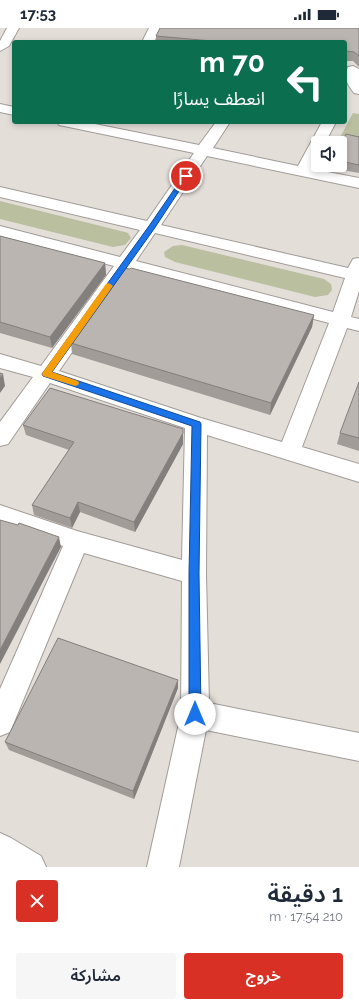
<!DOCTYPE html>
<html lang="ar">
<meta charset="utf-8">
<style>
body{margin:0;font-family:Raleway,"Noto Sans Arabic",sans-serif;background:#f6f6f7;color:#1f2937;direction:rtl;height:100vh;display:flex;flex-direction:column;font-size:15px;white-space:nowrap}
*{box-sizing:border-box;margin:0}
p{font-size:13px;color:#747a83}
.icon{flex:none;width:22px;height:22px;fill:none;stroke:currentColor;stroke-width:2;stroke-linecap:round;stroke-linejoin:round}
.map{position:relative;height:839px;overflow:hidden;direction:ltr}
.details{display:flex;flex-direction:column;background:#fff;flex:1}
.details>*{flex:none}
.top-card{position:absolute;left:12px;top:12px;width:335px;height:84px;border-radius:4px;box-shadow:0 2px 6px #0003;direction:rtl;background:#0b6e4f;color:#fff;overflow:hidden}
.fabs{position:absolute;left:311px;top:108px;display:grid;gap:8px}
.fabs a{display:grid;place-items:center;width:36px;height:36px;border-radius:4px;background:#fff;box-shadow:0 2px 6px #0003;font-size:20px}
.pin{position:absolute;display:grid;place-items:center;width:34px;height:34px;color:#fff;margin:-17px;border:2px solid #fff;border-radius:50%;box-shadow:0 1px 4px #0007}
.me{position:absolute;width:44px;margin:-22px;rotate:0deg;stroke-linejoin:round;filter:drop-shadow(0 0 3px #0008)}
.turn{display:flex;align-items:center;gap:14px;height:84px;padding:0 16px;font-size:18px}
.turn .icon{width:52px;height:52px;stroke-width:2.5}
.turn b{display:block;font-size:28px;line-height:34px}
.round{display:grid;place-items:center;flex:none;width:42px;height:42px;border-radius:4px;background:#f6f6f7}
.head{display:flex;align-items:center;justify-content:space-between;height:68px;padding:0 16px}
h1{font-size:24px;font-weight:600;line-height:30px}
.cta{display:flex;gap:8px;margin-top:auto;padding:8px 16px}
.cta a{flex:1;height:46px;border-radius:4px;background:#d93025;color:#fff;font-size:16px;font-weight:600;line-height:46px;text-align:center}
.cta a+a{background:#f6f6f7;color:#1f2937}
.status{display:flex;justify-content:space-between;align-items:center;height:28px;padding:0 20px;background:#fff;direction:ltr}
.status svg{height:11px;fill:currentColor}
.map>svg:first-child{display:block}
.green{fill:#babfa0}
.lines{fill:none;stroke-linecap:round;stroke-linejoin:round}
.street-casing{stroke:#a29c98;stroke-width:2}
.street{fill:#fff;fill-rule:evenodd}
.wall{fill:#a19c98}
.shaded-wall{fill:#837f7c}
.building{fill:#bbb5b1;stroke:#837f7c}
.route{fill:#1a73e8;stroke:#114b97}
.slow{fill:#f59e0b}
</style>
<div class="status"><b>17:53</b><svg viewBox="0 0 49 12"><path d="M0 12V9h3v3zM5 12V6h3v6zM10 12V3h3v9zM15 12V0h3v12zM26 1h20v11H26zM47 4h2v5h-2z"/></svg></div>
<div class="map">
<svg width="359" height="839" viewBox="0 0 359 839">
<rect width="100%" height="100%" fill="#e4ded9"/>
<!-- green -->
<g class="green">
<polygon points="353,85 359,86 359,117 340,122 340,115 337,115"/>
<polygon points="0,173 125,204 128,205 131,210 125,217 113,219 0,191"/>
<polygon points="182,217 324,251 331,256 332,262 328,267 315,269 175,234 165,229 164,224 173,218"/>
</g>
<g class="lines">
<defs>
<g id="street">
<polygon points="7,0 19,0 9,18 0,23 0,13"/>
<polygon points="149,0 161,0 154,14 142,14"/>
<path d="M353,38L359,41V66L354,65C348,57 342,49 348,39Z"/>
<polygon points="0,76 14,79 14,87 0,84"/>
<path d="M57,94H85L199,117L216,94H230L213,120L298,138L322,94H336L325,115H318V129L312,141L359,150V160L207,128L161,197L348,240L353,231L359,230V263L351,289L359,291V303L347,300L302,419L359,436V454L207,407L206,546L209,675L359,705V733L206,702L179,839H147L181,686L182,553L84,525L10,704L0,708V661L63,518L0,496V477L77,503L182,532L185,400L50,355L8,416L0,418V394L33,349L0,340V326L41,338L114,238L0,208V198L120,229L140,202L0,169V159L147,193L194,125L64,98L59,97ZM155,205L345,250L333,284L136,233ZM129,242L329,295L282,414L201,390L59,343Z"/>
<polygon points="0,805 11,810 41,828 46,839 0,839"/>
</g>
</defs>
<!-- street casing -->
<use href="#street" class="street-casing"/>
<!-- street -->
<use href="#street" class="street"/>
</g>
<!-- wall -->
<g class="wall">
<polygon points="359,0 359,39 353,33 345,33 345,14 156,14 156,8"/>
<polygon points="359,109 359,145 331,140 331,137 340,137 340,117"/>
<polygon points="0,208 105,235 106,247 52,320 0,305"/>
<polygon points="314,287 312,299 270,387 72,326 71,315"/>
<polygon points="359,354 359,423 337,416 340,405"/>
<polygon points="23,397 183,401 183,416 135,504 80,484 72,500 34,487 32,477 69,422 26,407"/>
<polygon points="178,660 134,771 9,722 5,714"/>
</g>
<!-- shaded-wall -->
<g class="shaded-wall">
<polygon points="105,235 106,247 52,320 50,309"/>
<polygon points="314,287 312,299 270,387 271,375"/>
<polygon points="3,346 5,358 0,365 0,350"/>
<polygon points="183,405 183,416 135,504 134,494"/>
<polygon points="78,474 80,484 72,500 70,490"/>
<polygon points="59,509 61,519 0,636 0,622"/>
<polygon points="178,652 178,660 134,771 133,763"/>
</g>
<!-- building -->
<g class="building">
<polygon points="160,0 359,0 359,28 354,24 345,23 345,14 223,14 156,8"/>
<polygon points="346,106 359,109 359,137 340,133 340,117"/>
<polygon points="0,208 105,235 50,309 0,294"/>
<polygon points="124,240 130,241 131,240 314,287 271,375 71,315"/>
<polygon points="0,345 3,346 0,350"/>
<polygon points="359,354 359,410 340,405"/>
<polygon points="50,360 183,401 183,405 134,494 78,474 70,490 32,477 74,414 23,397"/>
<polygon points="0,492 18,497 19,495 59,509 0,622"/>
<polygon points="58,610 178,652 133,763 5,714"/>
</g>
<!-- route -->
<polygon class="route" points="186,146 189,148 154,201 52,344 200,394 201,396 199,546 201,686 199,690 195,692 191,690 189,686 189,546 192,398 43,348 42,346 149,198 184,147"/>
<!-- slow -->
<polygon class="slow" points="109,255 113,258 52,344 78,353 79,355 78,357 75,358 43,348 42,346 43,344 106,256"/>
</svg>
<div class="fabs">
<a><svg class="icon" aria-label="sound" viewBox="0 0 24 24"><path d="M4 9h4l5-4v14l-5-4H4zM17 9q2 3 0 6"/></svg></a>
</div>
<div class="pin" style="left:186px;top:148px;background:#d93025"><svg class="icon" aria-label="arrive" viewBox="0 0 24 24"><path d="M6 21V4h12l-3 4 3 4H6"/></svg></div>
<svg class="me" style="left:195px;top:686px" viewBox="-20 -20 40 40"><circle r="19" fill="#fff"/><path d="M0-13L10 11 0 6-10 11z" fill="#1a73e8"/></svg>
<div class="top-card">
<div class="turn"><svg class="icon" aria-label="left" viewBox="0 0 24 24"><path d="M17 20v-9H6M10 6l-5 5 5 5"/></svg><div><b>70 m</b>انعطف يسارًا</div></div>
</div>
</div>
<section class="details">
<div class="head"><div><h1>1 دقيقة</h1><p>210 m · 17:54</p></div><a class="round" style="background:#d93025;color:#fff"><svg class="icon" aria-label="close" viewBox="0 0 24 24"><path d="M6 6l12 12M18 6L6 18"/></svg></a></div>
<div class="cta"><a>خروج</a><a>مشاركة</a></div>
</section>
